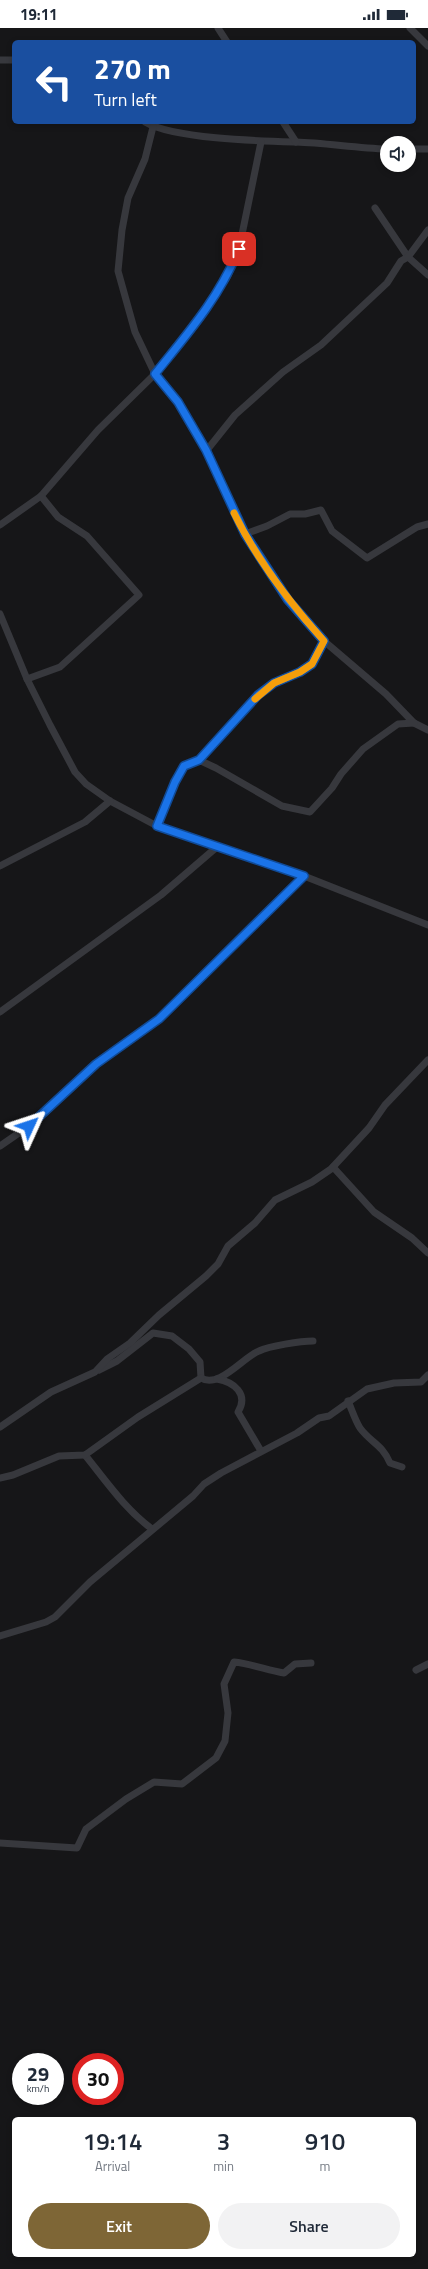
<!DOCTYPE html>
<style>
body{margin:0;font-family:"Titillium Web",sans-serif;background:#f2f2f3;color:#1f2937;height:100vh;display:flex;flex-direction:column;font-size:15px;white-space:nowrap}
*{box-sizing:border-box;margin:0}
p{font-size:13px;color:#747a83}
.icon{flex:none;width:22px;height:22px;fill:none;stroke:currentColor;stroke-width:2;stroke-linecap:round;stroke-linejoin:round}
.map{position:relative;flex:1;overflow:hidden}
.panel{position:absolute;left:12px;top:2089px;width:404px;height:140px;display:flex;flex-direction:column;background:#fff;border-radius:6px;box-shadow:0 2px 6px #0003}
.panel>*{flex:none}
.guide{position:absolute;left:12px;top:12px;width:404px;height:84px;border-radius:6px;box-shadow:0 2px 6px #0003;background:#1a4fa0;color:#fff;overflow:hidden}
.controls{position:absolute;left:380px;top:108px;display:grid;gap:8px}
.controls a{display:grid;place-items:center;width:36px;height:36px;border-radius:50%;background:#fff;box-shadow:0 2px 6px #0003;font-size:20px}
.speed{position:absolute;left:12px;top:2025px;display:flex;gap:8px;font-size:20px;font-weight:700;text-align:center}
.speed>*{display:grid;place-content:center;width:52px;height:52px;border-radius:50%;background:#fff;box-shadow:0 2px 6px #0003;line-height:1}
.speed small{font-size:10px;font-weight:400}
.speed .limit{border:6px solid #d22;background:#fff;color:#111}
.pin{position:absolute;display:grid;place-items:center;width:34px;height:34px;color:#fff;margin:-17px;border-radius:8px;box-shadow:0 2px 6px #0006}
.me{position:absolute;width:44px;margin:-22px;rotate:48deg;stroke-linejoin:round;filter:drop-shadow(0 0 3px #0008)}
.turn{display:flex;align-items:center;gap:14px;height:84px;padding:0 16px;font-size:18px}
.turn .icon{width:52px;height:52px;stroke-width:2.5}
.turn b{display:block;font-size:28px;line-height:34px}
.eta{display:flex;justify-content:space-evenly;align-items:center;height:68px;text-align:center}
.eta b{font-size:24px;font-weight:600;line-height:28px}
.cta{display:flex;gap:8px;margin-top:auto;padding:8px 16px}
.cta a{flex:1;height:46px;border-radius:24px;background:#7e6636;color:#fff;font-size:16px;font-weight:600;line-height:46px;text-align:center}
.cta a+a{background:#f2f2f3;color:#1f2937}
.status{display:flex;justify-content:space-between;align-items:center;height:28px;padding:0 20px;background:#fff;direction:ltr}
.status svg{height:11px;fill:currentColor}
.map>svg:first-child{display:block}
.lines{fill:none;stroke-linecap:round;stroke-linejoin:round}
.street{stroke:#37383d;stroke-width:7}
.route-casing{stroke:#114b97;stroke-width:10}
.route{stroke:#1a73e8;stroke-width:7}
.slow{stroke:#f59e0b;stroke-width:7}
</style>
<div class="status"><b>19:11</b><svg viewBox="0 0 49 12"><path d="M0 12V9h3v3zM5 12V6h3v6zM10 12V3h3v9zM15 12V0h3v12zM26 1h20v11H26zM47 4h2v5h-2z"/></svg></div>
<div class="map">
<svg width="428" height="2241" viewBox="0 0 428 2241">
<rect width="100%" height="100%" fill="#161618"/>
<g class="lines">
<!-- street -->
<g class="street">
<polyline points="218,0 227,14"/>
<polyline points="410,0 428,18"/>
<polyline points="0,32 14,32"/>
<path d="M145,94C174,111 260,113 296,114C326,115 356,120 387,121"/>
<polyline points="283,94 296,114"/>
<polyline points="153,99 145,131 128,170 122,202 118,243 135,304 155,346 178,374 207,422 245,506 287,572 324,613 386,666 414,695 428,702"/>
<polyline points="409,121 428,121"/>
<polyline points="375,180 408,229 428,247"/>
<polyline points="207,422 235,387 283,344 321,317 387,255 401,233 408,229 428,202"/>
<polyline points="0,497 41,468 98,402 155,346 202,287 228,248 239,221 261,114"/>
<polyline points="245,506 267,498 290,486 305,486 321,482 332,503 367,530 417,499 428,496"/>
<polyline points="0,586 27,651 50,697 75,744 86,756 110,773 157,798 304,848 428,897"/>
<polyline points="27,651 60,639 139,567 87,508 58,489 41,468"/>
<polyline points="199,732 258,667 273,655 300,644 312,636 324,613"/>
<polyline points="157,798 175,754 184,738 199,732 216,740 282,778 310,784 332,760 341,746 363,721 398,696 414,695"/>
<polyline points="0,838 85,794 110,773"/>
<polyline points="0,984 161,867 218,818"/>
<polyline points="0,1118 29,1098 96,1036 159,991 304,848"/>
<polyline points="333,1139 374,1184 412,1210 428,1225"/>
<polyline points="99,1342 117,1333 153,1305 172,1308 189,1321 200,1334 201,1350"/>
<path d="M201,1350C219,1361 243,1329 259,1323C269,1318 301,1313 313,1313"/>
<path d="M217,1351C234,1354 249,1366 238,1384L261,1423"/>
<path d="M348,1373C352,1382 355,1392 360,1400C371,1415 382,1416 390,1435L402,1439"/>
<polyline points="0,1399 51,1364 95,1344 107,1331 130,1315 159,1287 206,1248 218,1236 228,1218 255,1195 275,1172 312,1154 331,1141 369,1100 385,1077 428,1032"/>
<path d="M85,1427C106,1453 125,1481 152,1501"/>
<polyline points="0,1450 13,1447 59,1428 85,1427 138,1389 201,1350"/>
<polyline points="0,1608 46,1594 55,1589 90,1554 193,1468 204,1456 221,1445 297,1405 319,1390 329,1388 367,1361 394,1355 421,1354 428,1347"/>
<polyline points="416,1642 428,1636"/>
<path d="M0,1815L77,1820L86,1801L126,1771L154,1754L182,1756L216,1730L225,1713L228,1685L224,1656L234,1634C252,1636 267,1642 284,1645L295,1636L311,1635"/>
</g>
</g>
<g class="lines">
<defs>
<path id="route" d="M29,1098L96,1036L159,991L304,848L157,798L175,754L184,738L199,732L258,667L274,655L300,644L312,636L324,613L288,572L245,506L206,422L178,374L155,346C188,305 219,270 239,221"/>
</defs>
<!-- route casing -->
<use href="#route" class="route-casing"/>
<!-- route -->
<use href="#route" class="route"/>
<!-- slow -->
<path class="slow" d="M234,485C257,532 289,574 324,613L312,636L300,644L274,655L255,671"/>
</g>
</svg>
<div class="controls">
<a><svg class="icon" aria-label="sound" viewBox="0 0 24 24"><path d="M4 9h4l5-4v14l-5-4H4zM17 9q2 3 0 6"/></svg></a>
</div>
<div class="speed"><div>29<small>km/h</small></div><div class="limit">30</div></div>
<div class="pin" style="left:239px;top:221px;background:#d93025"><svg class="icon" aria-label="arrive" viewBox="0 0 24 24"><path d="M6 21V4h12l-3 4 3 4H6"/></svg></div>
<svg class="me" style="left:29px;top:1098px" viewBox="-20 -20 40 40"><path d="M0-17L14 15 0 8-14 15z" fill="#1a73e8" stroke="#fff" stroke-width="4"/></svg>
<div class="guide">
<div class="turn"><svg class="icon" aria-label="left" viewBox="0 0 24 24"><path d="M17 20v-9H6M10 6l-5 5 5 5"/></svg><div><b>270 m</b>Turn left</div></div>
</div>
<section class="panel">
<div class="eta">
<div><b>19:14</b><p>Arrival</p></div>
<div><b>3</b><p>min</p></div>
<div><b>910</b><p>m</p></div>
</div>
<div class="cta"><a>Exit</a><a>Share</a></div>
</section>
</div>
